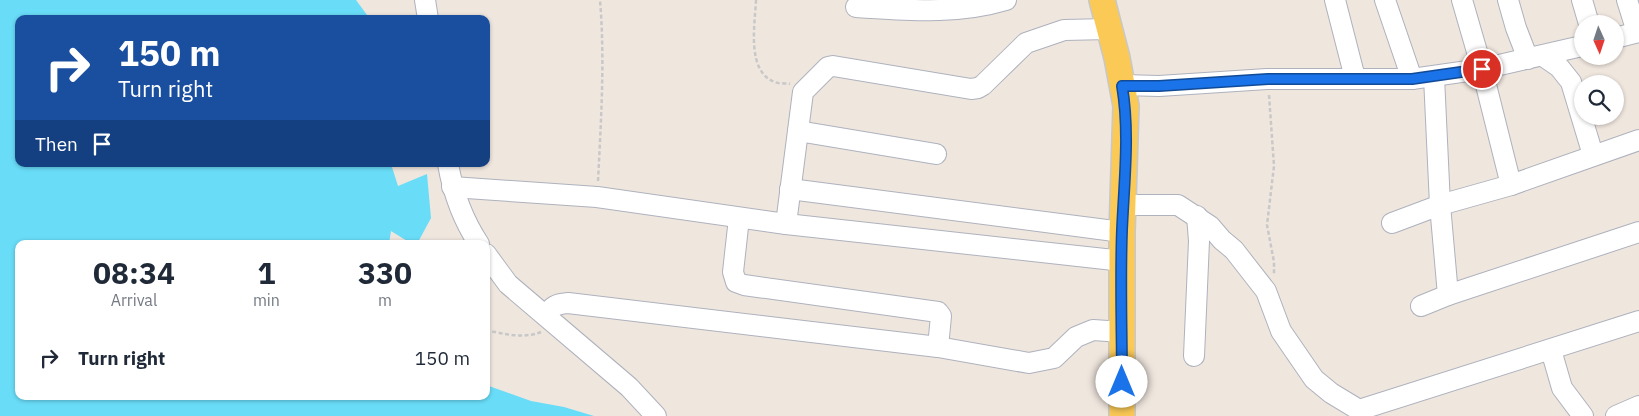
<!DOCTYPE html>
<style>
body{margin:0;font-family:"IBM Plex Sans",sans-serif;background:#f6f6f7;color:#1f2937;height:100vh;display:flex;flex-direction:column;font-size:19px;white-space:nowrap}
*{box-sizing:border-box;margin:0}
p{font-size:16px;color:#747a83}
.icon{flex:none;width:28px;height:28px;fill:none;stroke:currentColor;stroke-width:2;stroke-linecap:round;stroke-linejoin:round}
.map{position:relative;flex:1;overflow:hidden}
.panel{position:absolute;left:15px;top:240px;width:475px;height:160px;display:flex;flex-direction:column;background:#fff;border-radius:10px;box-shadow:0 1px 4px #0004}
.panel>*{flex:none}
.banner{position:absolute;left:15px;top:15px;width:475px;height:152px;border-radius:10px;box-shadow:0 1px 4px #0004;background:#1a4fa0;color:#fff;overflow:hidden}
.needle{width:32px;rotate:177deg}
.controls{position:absolute;left:1574px;top:15px;display:grid;gap:10px}
.controls a{display:grid;place-items:center;width:50px;height:50px;border-radius:50%;background:#fff;box-shadow:0 1px 4px #0004;font-size:25px}
.pin{position:absolute;display:grid;place-items:center;width:42px;height:42px;color:#fff;margin:-21px;border:2px solid #fff;border-radius:50%;box-shadow:0 1px 5px #0007}
.me{position:absolute;width:55px;margin:-28px;rotate:0deg;stroke-linejoin:round;filter:drop-shadow(0 0 4px #0008)}
.turn{display:flex;align-items:center;gap:18px;height:105px;padding:0 20px;font-size:22px}
.turn .icon{width:65px;height:65px;stroke-width:2.5}
.turn b{display:block;font-size:35px;line-height:42px}
.then{display:flex;align-items:center;height:48px;padding:0 20px;background:#0003;gap:10px;font-size:19px}
.eta{display:flex;justify-content:space-evenly;align-items:center;height:85px;text-align:center}
.eta b{font-size:30px;font-weight:700;line-height:35px}
ul{padding:0;list-style:none}
li{display:flex;align-items:center;gap:15px;height:65px;padding:0 20px}
li div{flex:1}
li b{display:block;font-size:19px}
li em{font-style:normal}
.map>svg:first-child{display:block}
.water{fill:#69dcf8}
.lines{fill:none;stroke-linecap:round;stroke-linejoin:round}
.minor-casing{stroke:#aeb2bd;stroke-width:22}
.major-casing{stroke:#c8c8c8;stroke-width:28}
.path{stroke:#c8c8c8;stroke-width:2.5;stroke-dasharray:4 2.5;stroke-linecap:butt}
.minor{stroke:#fff;stroke-width:20}
.major{stroke:#fbc956;stroke-width:25}
.route-casing{stroke:#114b97;stroke-width:12}
.route{stroke:#1a73e8;stroke-width:9}
</style>
<div class="map">
<svg width="1639" height="416" viewBox="0 0 1639 416">
<rect width="100%" height="100%" fill="#efe6de"/>
<!-- water -->
<polygon class="water" points="0,0 356,0 370,19 19,19 19,164 391,164 398,186 427,174 431,218 417,244 412,244 391,231 389,244 19,244 19,396 486,396 486,385 531,401 564,407 594,416 0,416"/>
<g class="lines">
<defs>
<g id="minor">
<polyline points="425,0 428,19"/>
<polyline points="1335,0 1355,78"/>
<polyline points="1385,0 1412,79"/>
<polyline points="1462,0 1482,69 1511,185"/>
<polyline points="1508,0 1516,28 1528,59"/>
<polyline points="1582,0 1589,24"/>
<polyline points="1627,0 1637,32"/>
<path d="M856,7C908,10 956,15 1006,0"/>
<polyline points="1615,38 1639,32"/>
<polyline points="1543,56 1559,67 1571,82 1593,155"/>
<polyline points="1434,77 1440,205 1448,295"/>
<polyline points="1122,85 1159,86 1267,79 1412,79 1482,69 1582,46"/>
<polyline points="798,131 936,154"/>
<path d="M448,164C453,192 463,220 479,244"/>
<polyline points="452,187 597,197 786,224 1123,261"/>
<polyline points="790,189 1122,232"/>
<polyline points="1123,205 1178,205 1210,226 1222,240 1234,250 1266,291 1281,331 1314,379 1331,393 1359,410 1362,416"/>
<polyline points="739,218 733,272 736,282 744,285 938,312 941,316 938,347"/>
<polyline points="1392,223 1440,205 1511,185 1639,140"/>
<polyline points="786,224 803,92 828,67 833,66 971,89 978,88 983,85 1026,43 1064,30 1109,29"/>
<polyline points="486,254 508,284 629,387 656,416"/>
<polyline points="1421,306 1448,295 1639,232"/>
<path d="M546,316C552,306 556,304 568,303L938,347L1029,363L1054,358L1076,337L1093,330L1122,332"/>
<polyline points="1551,350 1562,388 1583,416"/>
<polyline points="1194,356 1199,241 1197,216"/>
<polyline points="1359,410 1639,321"/>
<polyline points="1616,416 1639,406"/>
</g>
<polyline id="major" points="1102,0 1117,58 1126,106 1122,232 1122,416"/>
</defs>
<!-- minor casing -->
<use href="#minor" class="minor-casing"/>
<!-- major casing -->
<use href="#major" class="major-casing"/>
<!-- path -->
<g class="path">
<path d="M756,0C755,24 746,72 775,82C779,84 786,83 790,84"/>
<polyline points="1269,95 1274,166 1267,225 1274,262 1274,274"/>
<path d="M598,181C601,121 605,60 600,0"/>
<path d="M486,330C503,334 524,339 541,332"/>
</g>
<!-- minor -->
<use href="#minor" class="minor"/>
<!-- major -->
<use href="#major" class="major"/>
</g>
<g class="lines">
<defs>
<path id="route" d="M1122,382C1122,332 1120,281 1122,230C1124,182 1130,133 1122,86H1159L1268,79H1412L1482,69"/>
</defs>
<!-- route casing -->
<use href="#route" class="route-casing"/>
<!-- route -->
<use href="#route" class="route"/>
</g>
</svg>
<div class="controls">
<a><svg class="needle" viewBox="-14 -14 28 28"><path d="M0-13l5 13h-10z" fill="#e53935"/><path d="M0 13l5-13h-10z" fill="#747a83"/></svg></a>
<a><svg class="icon" aria-label="search" viewBox="0 0 24 24"><circle cx="10" cy="10" r="6"/><path d="M15 15l6 6"/></svg></a>
</div>
<div class="pin" style="left:1482px;top:69px;background:#d93025"><svg class="icon" aria-label="arrive" viewBox="0 0 24 24"><path d="M6 21V4h12l-3 4 3 4H6"/></svg></div>
<svg class="me" style="left:1122px;top:382px" viewBox="-20 -20 40 40"><circle r="19" fill="#fff"/><path d="M0-13L10 11 0 6-10 11z" fill="#1a73e8"/></svg>
<div class="banner">
<div class="turn"><svg class="icon" aria-label="right" viewBox="0 0 24 24"><path d="M7 20v-9h11M14 6l5 5-5 5"/></svg><div><b>150 m</b>Turn right</div></div>
<div class="then">Then<svg class="icon" aria-label="arrive" viewBox="0 0 24 24"><path d="M6 21V4h12l-3 4 3 4H6"/></svg></div>
</div>
<section class="panel">
<div class="eta">
<div><b>08:34</b><p>Arrival</p></div>
<div><b>1</b><p>min</p></div>
<div><b>330</b><p>m</p></div>
</div>
<ul>
<li><svg class="icon" aria-label="right" viewBox="0 0 24 24"><path d="M7 20v-9h11M14 6l5 5-5 5"/></svg><div><b>Turn right</b></div><em>150 m</em></li>
</ul>
</section>
</div>
